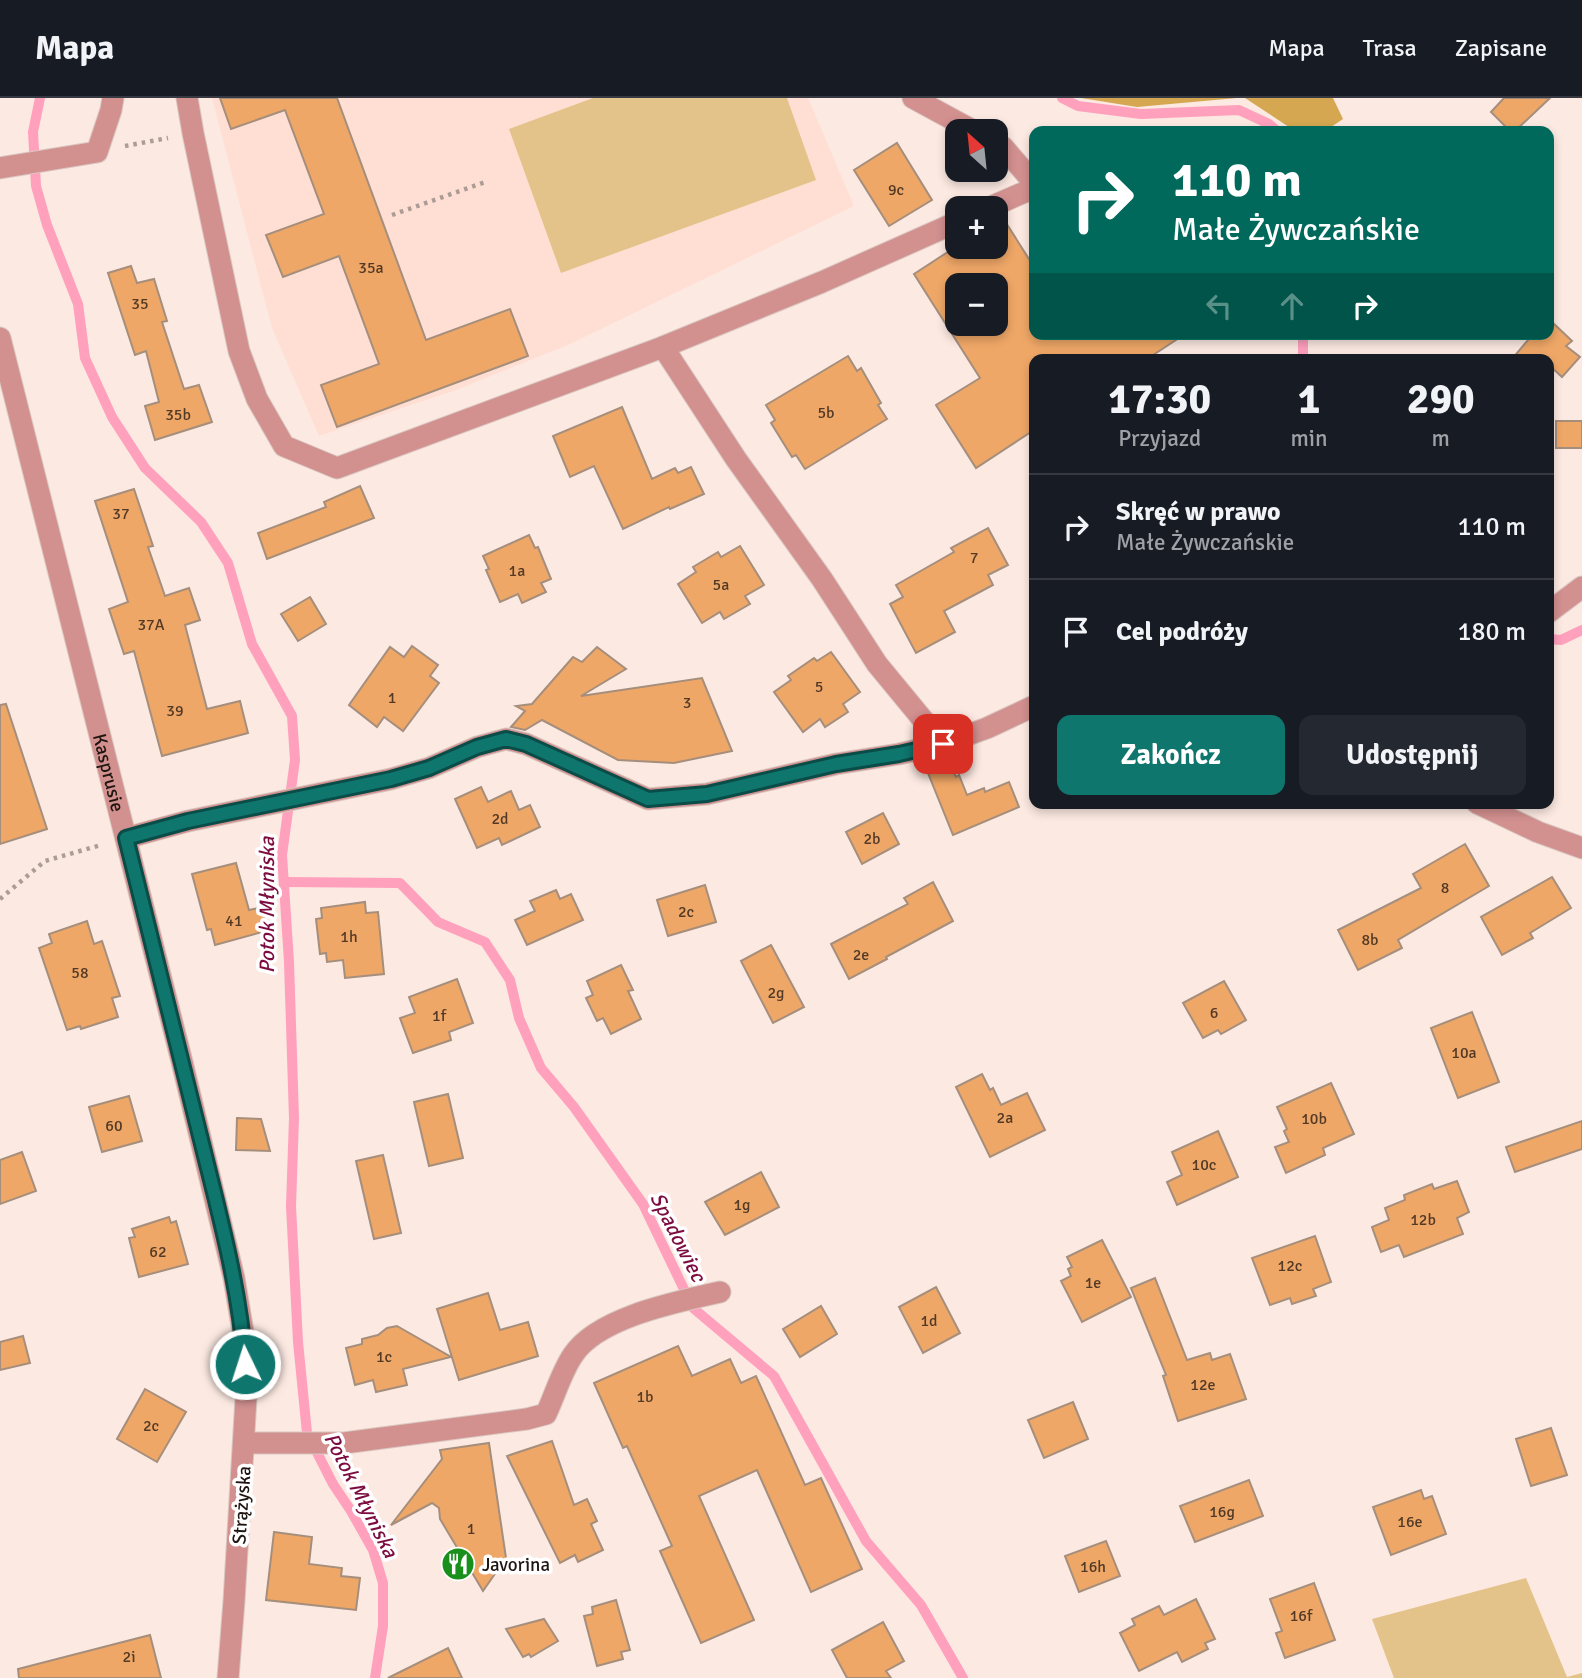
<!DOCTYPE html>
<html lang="pl">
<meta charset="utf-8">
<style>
body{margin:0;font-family:Signika,sans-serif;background:#242831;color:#f1f3f6;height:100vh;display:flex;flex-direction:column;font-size:26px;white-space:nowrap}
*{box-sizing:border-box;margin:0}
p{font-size:23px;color:#9ea1a6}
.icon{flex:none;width:38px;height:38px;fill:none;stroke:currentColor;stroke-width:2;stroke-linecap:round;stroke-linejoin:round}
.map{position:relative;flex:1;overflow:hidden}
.panel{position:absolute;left:1029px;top:256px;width:525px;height:455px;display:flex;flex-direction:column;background:#171b24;border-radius:14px;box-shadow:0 4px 10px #0003}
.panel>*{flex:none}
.guide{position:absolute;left:1029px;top:28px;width:525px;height:214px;border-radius:14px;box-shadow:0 4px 10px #0003;background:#00695c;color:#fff;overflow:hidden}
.needle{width:46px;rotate:333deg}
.buttons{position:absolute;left:945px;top:21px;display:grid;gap:14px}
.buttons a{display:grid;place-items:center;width:63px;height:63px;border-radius:14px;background:#171b24;box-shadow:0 4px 10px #0003;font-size:35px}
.pin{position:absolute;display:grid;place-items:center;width:60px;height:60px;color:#fff;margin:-30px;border-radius:14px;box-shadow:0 4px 10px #0006}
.me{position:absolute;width:77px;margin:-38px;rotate:356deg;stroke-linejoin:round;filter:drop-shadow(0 0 5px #0008)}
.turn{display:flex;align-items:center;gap:24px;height:147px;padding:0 28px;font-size:32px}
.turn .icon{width:91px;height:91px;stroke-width:2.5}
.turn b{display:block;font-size:49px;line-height:60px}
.lanes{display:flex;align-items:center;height:66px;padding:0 28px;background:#0003;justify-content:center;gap:35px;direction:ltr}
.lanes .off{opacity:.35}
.eta{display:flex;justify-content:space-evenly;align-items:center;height:119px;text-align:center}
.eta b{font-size:42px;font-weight:700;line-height:49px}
.button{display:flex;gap:14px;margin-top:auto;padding:14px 28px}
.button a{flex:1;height:80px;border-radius:14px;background:#0f766e;color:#fff;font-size:28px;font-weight:700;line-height:80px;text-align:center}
.button a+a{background:#242831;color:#f1f3f6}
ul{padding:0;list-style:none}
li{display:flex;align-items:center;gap:21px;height:105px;padding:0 28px;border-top:2px solid #363941}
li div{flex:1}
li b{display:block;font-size:26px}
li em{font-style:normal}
header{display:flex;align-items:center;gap:42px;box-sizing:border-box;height:98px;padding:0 35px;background:#171b24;border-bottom:2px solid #363941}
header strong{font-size:33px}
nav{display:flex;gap:38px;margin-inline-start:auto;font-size:24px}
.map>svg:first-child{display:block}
.built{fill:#ffdfd4}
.green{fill:#e3c38a}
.forest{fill:#d4a750}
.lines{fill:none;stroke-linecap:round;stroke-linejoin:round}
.stream{stroke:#ffa0bd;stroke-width:10}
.building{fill:#efa767;stroke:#a58e7c;stroke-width:2;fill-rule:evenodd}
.minor-casing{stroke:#d9c7c1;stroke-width:23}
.path{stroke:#ac9c96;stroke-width:4.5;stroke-dasharray:3.5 5;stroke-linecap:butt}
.minor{stroke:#d2908f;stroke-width:21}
.route-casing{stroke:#0a4d48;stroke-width:18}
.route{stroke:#0f766e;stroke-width:12}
.labels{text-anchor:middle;stroke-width:7;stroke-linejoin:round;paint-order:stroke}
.number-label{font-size:16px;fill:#533a26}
.street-label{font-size:19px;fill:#1f1511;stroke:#fff}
.poi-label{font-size:19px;fill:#1f1511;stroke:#fff;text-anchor:start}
.water-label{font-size:21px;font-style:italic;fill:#7c0c40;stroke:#fff}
</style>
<header>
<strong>Mapa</strong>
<nav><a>Mapa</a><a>Trasa</a><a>Zapisane</a></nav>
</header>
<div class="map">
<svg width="1582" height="1580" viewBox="0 0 1582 1580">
<rect width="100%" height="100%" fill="#fce9e2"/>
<!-- built -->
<polygon class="built" points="212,0 808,0 854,108 570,246 456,292 319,338 272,230"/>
<!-- green -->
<g class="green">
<polygon points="593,0 787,0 816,82 561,175 509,31"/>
<polygon points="1526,1480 1567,1579 1582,1575 1582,1580 1394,1580 1372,1521"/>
</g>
<!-- forest -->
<g class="forest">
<polygon points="1081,0 1237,0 1137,9"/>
<polygon points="1245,0 1333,0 1343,21 1325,33 1295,33"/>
</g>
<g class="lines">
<!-- stream -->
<g class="stream">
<polyline points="40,0 33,34 36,88 47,127 78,206 85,260 112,319 145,370 201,424 228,465 252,546 292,618 295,662 282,757 289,864 294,1020 291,1108 298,1244 307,1335 333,1386 351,1413 373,1452 383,1485 383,1528 375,1580"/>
<polyline points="1062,0 1078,8 1141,16 1239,12 1269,26 1277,33"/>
<polyline points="1303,236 1303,261"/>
<polyline points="1549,541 1561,542 1582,532"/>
<polyline points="284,784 400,785 438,824 485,844 510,882 519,920 541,970 574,1009 643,1106 693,1210 774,1278 866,1443 921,1507 963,1580"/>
</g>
</g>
<!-- building -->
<g class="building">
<polygon points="220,0 337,0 426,242 510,211 528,258 337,329 321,287 379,266 339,158 283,179 266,137 324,116 285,12 231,31"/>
<polygon points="1504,0 1550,0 1515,33 1510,33 1491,14"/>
<polygon points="897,45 932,102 889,128 854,72"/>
<path d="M1003,120L1034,169V236H1185L1147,261H1034V332L976,370L936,307L980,280L914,176L957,148L996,149V124ZM957,187H996V226H957Z"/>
<polygon points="131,168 137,185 154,181 167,223 162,224 184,291 199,287 212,324 155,342 145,308 159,304 146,253 135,257 108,175"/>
<polygon points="1551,223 1572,243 1566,248 1580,259 1562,279 1549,267 1549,261 1512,261 1533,236 1549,236 1549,226"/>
<polygon points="848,258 857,273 861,270 881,305 878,307 887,321 805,371 796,357 792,359 771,325 775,322 766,307"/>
<polygon points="622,309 652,381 675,370 678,375 691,369 704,396 670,411 669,409 623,431 594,368 570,379 553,338"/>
<rect x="1556" y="323" width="26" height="27"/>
<polygon points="360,388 374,420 267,461 258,435 326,409 324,404"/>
<polygon points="134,391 153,448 148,449 165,498 189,490 200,522 185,527 207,611 240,603 248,635 162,658 134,553 124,556 109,511 128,504 95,403"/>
<polygon points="988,430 1008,467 988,477 993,487 944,513 955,534 916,555 890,506 903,499 896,487 954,454 951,450"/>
<polygon points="529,437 535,450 538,449 551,481 541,485 546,494 522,505 518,496 500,504 486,472 489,471 483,458"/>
<polygon points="740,448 764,487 745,498 750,506 724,521 720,514 702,525 678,486 696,474 693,469 718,454 721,459"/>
<polygon points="310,499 326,526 298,543 281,516"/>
<polygon points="412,548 438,567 430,578 439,585 403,633 384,619 377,629 349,607 390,549 404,559"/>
<polygon points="597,549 626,571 581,598 702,580 732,653 674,665 618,662 542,622 525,632 511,629 525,613 516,608 532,606 573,559 582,564"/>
<polygon points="831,554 860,594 843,606 848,614 825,629 820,621 803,634 774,594 791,582 788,578 814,560 817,563"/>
<polygon points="6,606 47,731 0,746 0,607"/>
<polygon points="950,666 956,679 959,677 967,697 984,690 985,694 1009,684 1019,709 953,737 928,675"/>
<polygon points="481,689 488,704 511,693 519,712 530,707 540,729 502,747 499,740 477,750 455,701"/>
<polygon points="883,715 899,746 862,766 846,734"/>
<polygon points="1465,746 1489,788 1398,842 1402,850 1358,872 1338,832 1421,790 1413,776"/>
<polygon points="236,765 249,812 263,809 266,833 215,847 211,831 207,832 192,776"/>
<polygon points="1552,779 1571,810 1530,835 1533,840 1502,857 1481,819"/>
<polygon points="933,784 953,823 886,859 887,861 849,881 831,846 908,806 904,800"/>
<polygon points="705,787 716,824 668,838 657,802"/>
<polygon points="556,792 560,801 571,796 583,822 527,847 515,822 535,813 530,803"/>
<polygon points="365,804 366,815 378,814 384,876 345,880 343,862 327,864 326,855 320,856 316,821 322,820 321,810"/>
<polygon points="87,823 94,846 102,843 120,898 112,900 118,919 81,931 80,928 67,932 39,850 52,845 49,836"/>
<polygon points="771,847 804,909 773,925 741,863"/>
<polygon points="621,867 633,892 628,893 641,921 611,936 603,920 597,923 586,900 593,897 587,883"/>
<polygon points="457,881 473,925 449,934 451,942 413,955 400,920 415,915 409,899"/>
<polygon points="1224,883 1246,922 1221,936 1218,932 1203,940 1183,905"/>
<polygon points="1472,914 1499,984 1458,1000 1431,930"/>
<polygon points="982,976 990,992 993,990 1001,1007 1027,995 1045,1032 990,1059 956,989"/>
<polygon points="1331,985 1354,1036 1323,1050 1325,1057 1286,1075 1275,1049 1289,1044 1284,1033 1287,1031 1277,1009"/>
<polygon points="448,996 463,1060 429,1068 414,1004"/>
<polygon points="129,998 142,1043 102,1054 89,1009"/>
<polygon points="237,1020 261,1021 270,1053 236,1052"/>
<polygon points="1582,1023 1582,1051 1515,1074 1506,1049"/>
<polygon points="1218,1033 1238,1079 1177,1107 1167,1084 1182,1077 1172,1054"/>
<polygon points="22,1054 36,1093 0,1106 0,1062"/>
<polygon points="383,1057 401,1135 374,1141 356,1063"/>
<polygon points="761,1074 779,1109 725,1137 705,1104"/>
<polygon points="1457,1083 1469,1114 1457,1120 1463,1136 1404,1159 1399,1147 1381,1154 1372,1129 1389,1122 1385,1110 1405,1102 1404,1097 1432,1086 1434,1091"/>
<polygon points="169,1119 171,1125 176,1123 188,1166 139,1179 129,1140 135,1139 132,1131"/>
<polygon points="1315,1138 1331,1184 1313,1191 1316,1198 1292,1206 1290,1200 1270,1207 1252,1160"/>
<polygon points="1102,1142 1131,1199 1082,1224 1061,1183 1071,1178 1068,1171 1072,1169 1067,1159"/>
<polygon points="1155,1180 1187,1262 1210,1255 1212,1262 1230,1256 1246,1301 1178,1323 1163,1278 1166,1277 1131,1190"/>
<polygon points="936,1189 960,1235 923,1255 899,1209"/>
<polygon points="488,1195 500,1232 528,1224 538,1258 459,1282 437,1211"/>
<polygon points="821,1208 837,1236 800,1259 783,1231"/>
<polygon points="397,1228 451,1259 403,1271 407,1287 376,1294 373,1282 355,1287 346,1250 362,1246 362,1241 378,1237 387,1230"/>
<polygon points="23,1238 30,1265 0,1272 0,1244"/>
<polygon points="678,1248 692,1278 730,1261 741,1285 756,1278 805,1387 821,1380 862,1471 811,1494 757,1372 699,1398 754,1522 701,1545 660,1453 672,1448 627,1348 623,1350 594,1285"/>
<polygon points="145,1291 186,1314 157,1364 117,1341"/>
<polygon points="1073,1304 1088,1341 1044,1360 1028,1322"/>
<polygon points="1551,1330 1567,1377 1531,1388 1516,1341"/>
<polygon points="552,1343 574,1407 587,1401 597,1423 591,1426 603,1452 578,1464 575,1457 560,1465 507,1358"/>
<polygon points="489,1345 506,1460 483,1493 440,1421 439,1410 432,1405 391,1427 442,1361 440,1352"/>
<polygon points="1249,1382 1263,1418 1195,1444 1180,1408"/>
<polygon points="1421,1392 1424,1401 1432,1398 1446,1436 1391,1457 1373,1409"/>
<polygon points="274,1434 312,1439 309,1466 342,1470 341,1478 360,1480 356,1512 266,1502"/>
<polygon points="1106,1443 1120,1478 1079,1494 1065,1458"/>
<polygon points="1314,1485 1335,1542 1285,1560 1276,1535 1282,1533 1270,1501"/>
<polygon points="1196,1501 1215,1541 1205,1545 1208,1551 1182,1564 1177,1554 1139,1573 1120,1535 1135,1527 1132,1521 1159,1508 1164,1517"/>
<polygon points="616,1502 630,1552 621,1554 623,1561 597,1568 584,1518 593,1516 592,1509"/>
<polygon points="544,1521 558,1543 531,1559 529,1556 523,1559 506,1531"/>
<polygon points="883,1524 904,1563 886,1573 891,1580 847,1580 832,1552"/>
<polygon points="150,1537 161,1580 19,1580 18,1571"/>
<polygon points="448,1550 462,1580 388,1580"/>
</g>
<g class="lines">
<defs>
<g id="minor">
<polyline points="187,0 193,35 239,253 257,301 284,348 337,370 663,249 822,184 957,124"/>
<polyline points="913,0 974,33"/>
<polyline points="996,45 1003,49 1034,85"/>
<polyline points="0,70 97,54 111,12 113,0"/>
<polyline points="988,110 1034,90"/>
<path id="s1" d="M0,240L182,964L234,1180L243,1234L246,1300L234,1503L228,1580"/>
<polyline points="663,249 736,361 822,481 877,566 943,646"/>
<polyline points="1549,514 1582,489"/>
<polyline points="1477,705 1538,734 1582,750"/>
<polyline points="126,740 188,723 391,681 429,670 477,649 506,641 526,646 648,701 707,696 836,666 899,656 943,646 987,630 1034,608"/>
<path d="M245,1345H344L527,1321L546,1316C555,1297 561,1275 573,1257C598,1219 677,1204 720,1194"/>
</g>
</defs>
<!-- minor casing -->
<use href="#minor" class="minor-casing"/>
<!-- path -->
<g class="path">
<polyline points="125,48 168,40"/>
<polyline points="392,117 488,83"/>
<polyline points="0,801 45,763 101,747"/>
</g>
<!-- minor -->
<use href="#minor" class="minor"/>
</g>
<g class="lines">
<defs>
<path id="route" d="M245,1266C240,1192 220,1119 202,1046C177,944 151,842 126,740L188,723L391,681L429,670L477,649L506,641L526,646L648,701L707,696L836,666L899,656L943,646"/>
</defs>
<!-- route casing -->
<use href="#route" class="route-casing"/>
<!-- route -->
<use href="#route" class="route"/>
</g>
<!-- icons -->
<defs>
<symbol id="restaurant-disc" viewBox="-11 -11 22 22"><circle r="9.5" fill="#19901c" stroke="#fff"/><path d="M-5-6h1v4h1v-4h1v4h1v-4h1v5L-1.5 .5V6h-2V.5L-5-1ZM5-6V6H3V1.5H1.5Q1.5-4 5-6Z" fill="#fff"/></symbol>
</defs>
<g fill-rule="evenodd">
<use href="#restaurant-disc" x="439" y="1447" width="38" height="38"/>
</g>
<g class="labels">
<!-- number labels -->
<g class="number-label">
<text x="896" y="97">9c</text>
<text x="371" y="175">35a</text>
<text x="140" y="211">35</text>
<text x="826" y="320">5b</text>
<text x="178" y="322">35b</text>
<text x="121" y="421">37</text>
<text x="974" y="465">7</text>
<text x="517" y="478">1a</text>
<text x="721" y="492">5a</text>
<text x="151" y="532">37A</text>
<text x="819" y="594">5</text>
<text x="392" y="605">1</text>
<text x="687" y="610">3</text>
<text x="175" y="618">39</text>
<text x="500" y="726">2d</text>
<text x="872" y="746">2b</text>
<text x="1445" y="795">8</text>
<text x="686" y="819">2c</text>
<text x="234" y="828">41</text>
<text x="349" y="844">1h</text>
<text x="1370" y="847">8b</text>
<text x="861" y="862">2e</text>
<text x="80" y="880">58</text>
<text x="776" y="900">2g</text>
<text x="1214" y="920">6</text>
<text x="439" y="923">1f</text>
<text x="1464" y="960">10a</text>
<text x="1005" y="1025">2a</text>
<text x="1314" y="1026">10b</text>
<text x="114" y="1033">60</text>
<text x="1204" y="1072">10c</text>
<text x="742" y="1112">1g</text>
<text x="1423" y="1127">12b</text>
<text x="158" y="1159">62</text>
<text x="1290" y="1173">12c</text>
<text x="1093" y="1190">1e</text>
<text x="929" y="1228">1d</text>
<text x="384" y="1264">1c</text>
<text x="1203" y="1292">12e</text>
<text x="645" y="1304">1b</text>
<text x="151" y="1333">2c</text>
<text x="1222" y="1419">16g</text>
<text x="1410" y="1429">16e</text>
<text x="471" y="1436">1</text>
<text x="1093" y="1474">16h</text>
<text x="1301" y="1523">16f</text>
<text x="129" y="1564">2i</text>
</g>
<!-- street labels -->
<g class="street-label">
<text dy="7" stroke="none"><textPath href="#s1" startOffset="448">Kasprusie</textPath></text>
<text transform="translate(241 1407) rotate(-86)" y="7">Strążyska</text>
</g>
<!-- poi labels -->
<g class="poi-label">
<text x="482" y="1473">Javorina</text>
</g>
<!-- water labels -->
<g class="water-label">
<text transform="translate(267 807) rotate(-90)" y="7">Potok Młyniska</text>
<text transform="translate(678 1139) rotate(63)" y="7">Spadowiec</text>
<text transform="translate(361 1397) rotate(63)" y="7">Potok Młyniska</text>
</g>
</g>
</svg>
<div class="buttons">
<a><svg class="needle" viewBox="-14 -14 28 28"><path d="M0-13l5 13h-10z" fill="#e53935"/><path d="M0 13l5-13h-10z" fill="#9ea1a6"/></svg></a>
<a>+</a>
<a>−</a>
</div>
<div class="pin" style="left:943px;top:646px;background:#d93025"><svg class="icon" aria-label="arrive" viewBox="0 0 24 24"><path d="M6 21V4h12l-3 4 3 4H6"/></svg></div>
<svg class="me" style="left:245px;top:1266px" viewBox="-20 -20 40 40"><circle r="17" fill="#0f766e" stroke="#fff" stroke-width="3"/><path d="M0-11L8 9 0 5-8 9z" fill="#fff"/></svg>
<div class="guide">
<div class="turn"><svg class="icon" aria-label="right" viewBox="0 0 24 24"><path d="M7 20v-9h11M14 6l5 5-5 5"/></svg><div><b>110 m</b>Małe Żywczańskie</div></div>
<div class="lanes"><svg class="icon off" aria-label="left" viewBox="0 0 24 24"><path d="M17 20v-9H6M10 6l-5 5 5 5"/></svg><svg class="icon off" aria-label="ahead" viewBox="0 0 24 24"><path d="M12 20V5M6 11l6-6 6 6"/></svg><svg class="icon" aria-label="right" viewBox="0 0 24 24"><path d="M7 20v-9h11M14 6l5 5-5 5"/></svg></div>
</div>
<section class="panel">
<div class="eta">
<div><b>17:30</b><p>Przyjazd</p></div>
<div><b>1</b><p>min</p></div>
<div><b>290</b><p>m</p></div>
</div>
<ul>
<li><svg class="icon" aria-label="right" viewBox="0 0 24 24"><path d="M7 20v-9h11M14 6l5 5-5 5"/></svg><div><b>Skręć w prawo</b><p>Małe Żywczańskie</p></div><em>110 m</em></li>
<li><svg class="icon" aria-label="arrive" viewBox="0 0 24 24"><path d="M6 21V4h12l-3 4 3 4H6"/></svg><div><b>Cel podróży</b></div><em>180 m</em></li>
</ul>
<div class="button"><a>Zakończ</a><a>Udostępnij</a></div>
</section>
</div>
